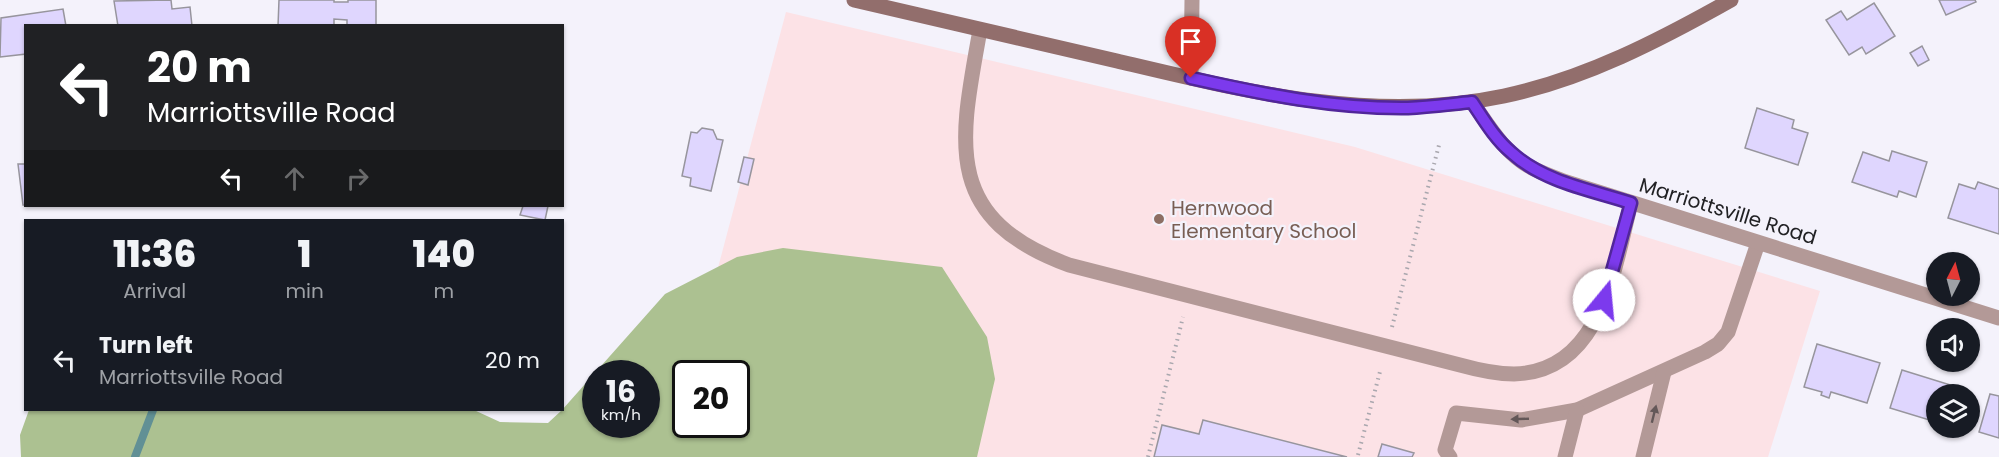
<!DOCTYPE html>
<style>
body{margin:0;font-family:Poppins,sans-serif;background:#20242c;color:#f1f3f6;height:100vh;display:flex;flex-direction:column;font-size:22px;white-space:nowrap}
*{box-sizing:border-box;margin:0}
p{font-size:20px;color:#9ea1a6}
.icon{flex:none;width:33px;height:33px;fill:none;stroke:currentColor;stroke-width:2;stroke-linecap:round;stroke-linejoin:round}
.map{position:relative;flex:1;overflow:hidden}
.details{position:absolute;left:24px;top:219px;width:540px;height:192px;display:flex;flex-direction:column;background:#171b24;border-radius:0px;box-shadow:0 2px 4px #0004}
.details>*{flex:none}
.guide{position:absolute;left:24px;top:24px;width:540px;height:183px;border-radius:0px;box-shadow:0 2px 4px #0004;background:#202124;color:#fff;overflow:hidden}
.needle{width:39px;rotate:6deg}
.buttons{position:absolute;left:1926px;top:252px;display:grid;gap:12px}
.buttons a{display:grid;place-items:center;width:54px;height:54px;border-radius:50%;background:#171b24;box-shadow:0 2px 4px #0004;font-size:30px}
.speed{position:absolute;left:582px;top:360px;display:flex;gap:12px;font-size:30px;font-weight:700;text-align:center}
.speed>*{display:grid;place-content:center;width:78px;height:78px;border-radius:50%;background:#171b24;box-shadow:0 2px 4px #0004;line-height:1}
.speed small{font-size:15px;font-weight:400}
.speed .limit{border:3px solid #111;border-radius:9px;background:#fff;color:#111}
.pin{position:absolute;display:grid;place-items:center;width:51px;height:51px;color:#fff;margin:-62px -26px;border-radius:50% 50% 50% 0;rotate:-45deg;box-shadow:0 0 6px #0007}
.pin .icon{rotate:45deg}
.me{position:absolute;width:66px;margin:-33px;rotate:17deg;stroke-linejoin:round;filter:drop-shadow(0 0 4px #0008)}
.turn{display:flex;align-items:center;gap:21px;height:126px;padding:0 24px;font-size:27px}
.turn .icon{width:78px;height:78px;stroke-width:2.5}
.turn b{display:block;font-size:42px;line-height:51px}
.lanes{display:flex;align-items:center;height:57px;padding:0 24px;background:#0003;justify-content:center;gap:30px;direction:ltr}
.lanes .off{opacity:.35}
.eta{display:flex;justify-content:space-evenly;align-items:center;height:102px;text-align:center}
.eta b{font-size:36px;font-weight:800;line-height:42px}
ul{padding:0;list-style:none}
li{display:flex;align-items:center;gap:18px;height:78px;padding:0 24px}
li div{flex:1}
li b{display:block;font-size:22px}
li em{font-style:normal}
.map>svg:first-child{display:block}
.education{fill:#fce2e6}
.forest{fill:#acc191;fill-rule:evenodd}
.lines{fill:none;stroke-linecap:round;stroke-linejoin:round}
.stream{stroke:#619095;stroke-width:8}
.building{fill:#dfd6fe;stroke:#97959d;stroke-width:1.5}
.path{stroke:#a9a7ae;stroke-width:4;stroke-dasharray:1.5 4.5;stroke-linecap:butt}
.service{stroke:#b39997;stroke-width:15}
.minor{stroke:#b39997;stroke-width:15}
.secondary{stroke:#926e6c;stroke-width:15}
.oneway{fill:#635758}
.route-casing{stroke:#51269a;stroke-width:15}
.route{stroke:#7c3aed;stroke-width:10}
.education-dot{fill:#8d6e63;stroke:#f4f2fb;stroke-width:2}
.labels{text-anchor:middle;stroke-width:4.5;stroke-linejoin:round;paint-order:stroke}
.education-label{font-size:20px;fill:#785e54;stroke:#f4f2fb;text-anchor:start}
.street-label{font-size:20px;fill:#212124;stroke:#f4f2fb}
</style>
<div class="map">
<svg width="1999" height="457" viewBox="0 0 1999 457">
<rect width="100%" height="100%" fill="#f4f2fb"/>
<!-- education -->
<polygon class="education" points="786,12 1355,147 1820,291 1768,457 667,457 686,424 736,424 736,374 690,373"/>
<!-- forest -->
<path class="forest" d="M783,248L942,267L987,337L995,379L977,457H21L20,435L29,410H474L500,422L548,423L562,410L665,294L737,257ZM596,374H646V424H596ZM686,374H736V424H686Z"/>
<g class="lines">
<!-- stream -->
<polyline class="stream" points="135,457 153,410"/>
</g>
<!-- building -->
<g class="building">
<polygon points="171,0 172,9 190,7 192,26 118,26 114,1"/>
<polygon points="279,0 334,0 334,2 348,2 348,0 376,0 376,26 347,26 347,20 334,19 334,26 278,26"/>
<polygon points="1939,0 1975,0 1976,2 1946,15"/>
<polygon points="1874,3 1895,36 1866,54 1862,47 1849,55 1826,20 1841,11 1847,20"/>
<polygon points="63,9 66,26 26,26 26,54 0,57 1,18"/>
<polygon points="1922,46 1929,60 1918,66 1910,53"/>
<polygon points="1757,108 1794,120 1792,128 1808,133 1798,165 1745,148"/>
<polygon points="702,128 713,130 717,139 723,140 711,191 690,186 691,178 682,176 691,132 697,133"/>
<polygon points="1892,151 1927,162 1916,197 1899,191 1897,197 1852,182 1863,152 1889,161"/>
<polygon points="744,157 754,159 748,185 738,182"/>
<polygon points="18,164 26,164 26,205 23,205"/>
<polygon points="1978,182 1999,189 1999,234 1948,218 1959,184 1975,189"/>
<polygon points="523,206 548,206 545,220 520,215"/>
<polygon points="1817,344 1880,363 1867,403 1831,392 1829,398 1821,395 1822,392 1804,387"/>
<polygon points="1902,370 1960,388 1958,394 1936,394 1936,422 1890,408"/>
<polygon points="1990,394 1999,396 1999,438 1979,432"/>
<polygon points="1203,420 1347,457 1154,457 1162,425 1199,434"/>
<polygon points="1382,444 1414,453 1412,457 1378,457"/>
</g>
<g class="lines">
<!-- path -->
<g class="path">
<polyline points="1392,327 1439,145"/>
<polyline points="1358,455 1381,368"/>
<polyline points="1148,457 1183,317"/>
</g>
<!-- service -->
<g class="service">
<path d="M980,30C960,141 941,218 1069,265L1460,365C1478,370 1496,374 1514,374C1602,372 1614,268 1631,203"/>
<polyline points="1450,457 1445,450 1456,413 1521,420 1577,410 1705,352 1718,344 1728,332 1758,243"/>
<polyline points="1565,457 1577,410"/>
<polyline points="1643,457 1664,372"/>
</g>
<!-- minor -->
<g class="minor">
<polyline points="1191,78 1192,0"/>
<path d="M1472,102C1489,126 1505,154 1532,168C1542,173 1553,177 1563,181L1999,318"/>
</g>
<!-- secondary -->
<path class="secondary" d="M854,0C941,21 1029,41 1117,61C1244,91 1373,124 1504,96C1585,79 1660,40 1731,0"/>
</g>
<!-- one-way arrows -->
<defs><path id="oneway-solid" d="M-6-.8H1V-3.2L6.5 0L1 3.2V.8H-6Z" transform="scale(1.5)"/></defs>
<g class="oneway">
<use href="#oneway-solid" transform="translate(1654 414) rotate(-76)"/>
<use href="#oneway-solid" transform="translate(1520 419) rotate(178)"/>
</g>
<g class="lines">
<defs>
<path id="route" d="M1191,78C1262,94 1335,109 1408,108C1430,107 1451,104 1472,102C1484,120 1495,139 1512,153C1544,182 1591,190 1631,203L1604,300"/>
</defs>
<!-- route casing -->
<use href="#route" class="route-casing"/>
<!-- route -->
<use href="#route" class="route"/>
</g>
<!-- markers -->
<circle class="education-dot" cx="1159" cy="219" r="6"/>
<g class="labels">
<!-- education labels -->
<g class="education-label">
<text x="1171" y="215">Hernwood<tspan x="1171" dy="23">Elementary School</tspan></text>
</g>
<!-- street labels -->
<g class="street-label">
<text transform="translate(1728 211) rotate(17)" y="7">Marriottsville Road</text>
</g>
</g>
</svg>
<div class="buttons">
<a><svg class="needle" viewBox="-14 -14 28 28"><path d="M0-13l5 13h-10z" fill="#e53935"/><path d="M0 13l5-13h-10z" fill="#9ea1a6"/></svg></a>
<a><svg class="icon" aria-label="sound" viewBox="0 0 24 24"><path d="M4 9h4l5-4v14l-5-4H4zM17 9q2 3 0 6"/></svg></a>
<a><svg class="icon" aria-label="layers" viewBox="0 0 24 24"><path d="M12 4l9 5-9 5-9-5zM3 14l9 5 9-5"/></svg></a>
</div>
<div class="speed"><div>16<small>km/h</small></div><div class="limit">20</div></div>
<div class="pin" style="left:1191px;top:78px;background:#d93025"><svg class="icon" aria-label="arrive" viewBox="0 0 24 24"><path d="M6 21V4h12l-3 4 3 4H6"/></svg></div>
<svg class="me" style="left:1604px;top:300px" viewBox="-20 -20 40 40"><circle r="19" fill="#fff"/><path d="M0-13L10 11 0 6-10 11z" fill="#7c3aed"/></svg>
<div class="guide">
<div class="turn"><svg class="icon" aria-label="left" viewBox="0 0 24 24"><path d="M17 20v-9H6M10 6l-5 5 5 5"/></svg><div><b>20 m</b>Marriottsville Road</div></div>
<div class="lanes"><svg class="icon" aria-label="left" viewBox="0 0 24 24"><path d="M17 20v-9H6M10 6l-5 5 5 5"/></svg><svg class="icon off" aria-label="ahead" viewBox="0 0 24 24"><path d="M12 20V5M6 11l6-6 6 6"/></svg><svg class="icon off" aria-label="right" viewBox="0 0 24 24"><path d="M7 20v-9h11M14 6l5 5-5 5"/></svg></div>
</div>
<section class="details">
<div class="eta">
<div><b>11:36</b><p>Arrival</p></div>
<div><b>1</b><p>min</p></div>
<div><b>140</b><p>m</p></div>
</div>
<ul>
<li><svg class="icon" aria-label="left" viewBox="0 0 24 24"><path d="M17 20v-9H6M10 6l-5 5 5 5"/></svg><div><b>Turn left</b><p>Marriottsville Road</p></div><em>20 m</em></li>
</ul>
</section>
</div>
